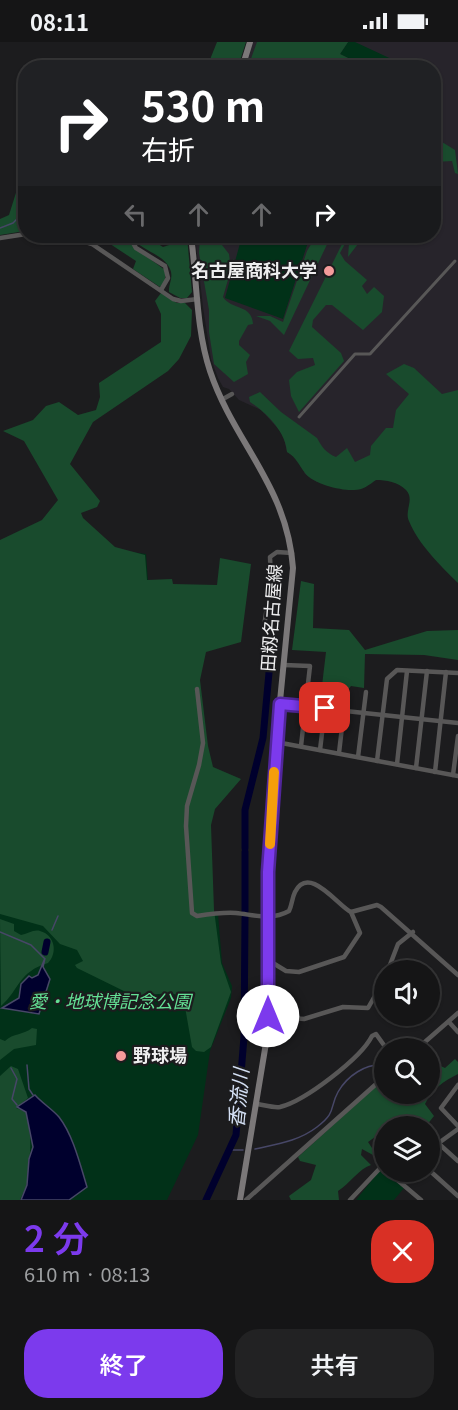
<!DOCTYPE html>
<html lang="ja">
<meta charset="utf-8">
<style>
body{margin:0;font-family:Georgia,"Noto Sans JP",serif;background:#222223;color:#f1f3f6;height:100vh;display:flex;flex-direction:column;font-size:22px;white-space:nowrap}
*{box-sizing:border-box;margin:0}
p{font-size:20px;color:#9d9fa1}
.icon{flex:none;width:33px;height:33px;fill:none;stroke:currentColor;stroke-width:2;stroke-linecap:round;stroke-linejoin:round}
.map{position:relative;height:1158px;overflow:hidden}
.side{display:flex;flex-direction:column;background:#151516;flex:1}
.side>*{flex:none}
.banner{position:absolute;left:18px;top:18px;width:423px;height:183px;border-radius:24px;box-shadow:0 2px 4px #0004,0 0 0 2px #343435;background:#202124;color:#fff;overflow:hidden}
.tools{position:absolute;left:374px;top:918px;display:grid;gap:12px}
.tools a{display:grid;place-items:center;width:66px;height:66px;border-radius:50%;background:#151516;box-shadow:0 2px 4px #0004,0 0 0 2px #343435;font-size:30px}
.pin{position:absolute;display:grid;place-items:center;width:51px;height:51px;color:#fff;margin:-26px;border-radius:12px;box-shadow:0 3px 9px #0006}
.me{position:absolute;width:66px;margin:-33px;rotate:0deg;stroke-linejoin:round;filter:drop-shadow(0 0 4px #0008)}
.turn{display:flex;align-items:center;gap:21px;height:126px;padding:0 24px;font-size:27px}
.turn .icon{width:78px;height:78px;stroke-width:2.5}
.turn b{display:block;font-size:42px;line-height:51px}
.lanes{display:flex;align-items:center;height:57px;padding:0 24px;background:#0003;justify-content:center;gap:30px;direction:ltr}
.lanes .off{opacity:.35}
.round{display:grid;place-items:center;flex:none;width:63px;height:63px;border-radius:24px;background:#222223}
.head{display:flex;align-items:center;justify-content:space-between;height:102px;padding:0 24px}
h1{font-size:36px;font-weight:600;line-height:45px;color:#7c3aed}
.primary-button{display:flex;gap:12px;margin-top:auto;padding:12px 24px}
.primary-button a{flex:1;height:69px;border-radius:24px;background:#7c3aed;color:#fff;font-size:24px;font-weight:600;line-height:69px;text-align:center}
.primary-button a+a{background:#222223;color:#f1f3f6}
.status{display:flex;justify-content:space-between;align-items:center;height:42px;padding:0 30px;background:#151516;direction:ltr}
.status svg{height:16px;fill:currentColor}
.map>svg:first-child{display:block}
.built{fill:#27242b}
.green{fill:#013118}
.forest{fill:#194b2d}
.water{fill:#00002d;stroke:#474767;stroke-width:1.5}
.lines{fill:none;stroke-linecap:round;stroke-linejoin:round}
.stream{stroke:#474767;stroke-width:1.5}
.river{stroke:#00002d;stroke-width:7}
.pedestrian{stroke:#585757;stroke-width:3}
.minor{stroke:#585757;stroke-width:4.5}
.secondary{stroke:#7b7879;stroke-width:6}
.route-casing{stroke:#51269a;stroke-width:15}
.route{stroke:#7c3aed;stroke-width:10}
.slow{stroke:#f59e0b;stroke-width:10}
.poi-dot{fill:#f59b9b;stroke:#1c1c1e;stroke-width:2}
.labels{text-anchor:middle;stroke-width:4.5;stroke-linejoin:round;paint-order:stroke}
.poi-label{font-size:18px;font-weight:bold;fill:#eeeeef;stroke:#1c1c1e;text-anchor:end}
.street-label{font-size:18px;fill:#eeeeef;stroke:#1c1c1e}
.park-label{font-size:18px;font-style:italic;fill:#64e095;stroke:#1c1c1e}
.water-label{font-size:20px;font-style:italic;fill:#d4e0f5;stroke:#1c1c1e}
</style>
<div class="status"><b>08:11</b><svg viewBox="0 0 49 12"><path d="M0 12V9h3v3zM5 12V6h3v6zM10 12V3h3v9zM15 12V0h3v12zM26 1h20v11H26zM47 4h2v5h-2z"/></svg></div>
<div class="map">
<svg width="458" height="1158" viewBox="0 0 458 1158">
<rect width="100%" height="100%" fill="#1c1c1e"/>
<!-- built -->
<polygon class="built" points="252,0 458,0 458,359 401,399 317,440 305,432 298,417 287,410 283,392 261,368 239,358 229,347 223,345 218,336 211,317 203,265 195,194 434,194 434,26 245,25"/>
<!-- green -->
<g class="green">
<polygon points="348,0 355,0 400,21 397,25 367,25 340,12"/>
<polygon points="242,194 310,194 283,277 225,256"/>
<polygon points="116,508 146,512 172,868 218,872 222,921 232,944 231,956 210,1009 198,1093 167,1158 0,1158 0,547"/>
<polygon points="380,1128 404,1146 394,1158 356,1158"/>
</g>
<!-- forest -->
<g class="forest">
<polygon points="217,0 246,0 238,25 207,25"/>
<polygon points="257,0 348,0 340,12 366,25 316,25 305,18 298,25 248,25"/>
<polygon points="434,100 442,100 455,108 458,132 455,131 452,119 434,120"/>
<polygon points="25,135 25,189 0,193 0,177 9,173 20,138"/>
<polygon points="98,194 127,194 135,206 165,228 165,239 160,245 133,227 136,219"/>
<path d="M131,194H146L163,205L169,203V194H187L192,250L187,256H180L169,250C168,242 174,236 170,227C163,211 140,209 131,194Z"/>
<path d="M200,194H222V203L229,212L230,220L234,217L223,255C231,268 252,262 253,282L248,283L239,299V303L250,313L246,320L248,332L234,340L214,322L209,290V268L199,211Z"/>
<polygon points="316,194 331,194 284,293 270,279 256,274 270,274 283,280 307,209"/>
<polygon points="346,194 353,194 361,198 348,215 349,201 346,200 340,211 345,219 367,238 362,244 367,252 374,245 384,254 382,270 363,288 332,263 326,263 313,278 312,285 341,311 344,319 299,370 291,354 289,338 297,330 315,323 313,316 298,317 289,309"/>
<polygon points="161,251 177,261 185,261 192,268 191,294 179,317 168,329 93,380 70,422 100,459 97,465 81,471 83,476 115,505 145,513 147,538 172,537 173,542 217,543 220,516 251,522 241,600 206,610 200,638 208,704 213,725 241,737 215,767 211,783 214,868 221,921 231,950 211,1005 204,1010 196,1009 192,1005 185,965 180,954 171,951 134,954 77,926 75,923 83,919 77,908 60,902 43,884 0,872 0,498 42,478 58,458 24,399 3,389 33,378 46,364 59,360 78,373 96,368 100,355 99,341 161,300 161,272 155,259"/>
<path d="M404,322L414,326L442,352L458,348V541C441,524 418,502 409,479C404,469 415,457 406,448C398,440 386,438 376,438C369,443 363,448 354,448C342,449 313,442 305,431C298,422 297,416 287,410C286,390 266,370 250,360L249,355L260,350L281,370L317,396C322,405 326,411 336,415L347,406L355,420L370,413L371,404L386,386H393L396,368L409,352L386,332Z"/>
<polygon points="301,539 314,542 313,586 349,588 365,608 427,589 458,588 458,618 424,613 365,612 364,646 351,644 343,654 321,652 326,610 292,608"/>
<path d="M0,877L14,882V889L21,893C27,892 34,887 40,889C55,893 58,911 48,921C18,930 20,947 1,964Z"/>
<path d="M32,986L37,987L36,1003L14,1007L0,1018V997L5,999C13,991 24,993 32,986Z"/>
<path d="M455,1017L458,1020V1032C444,1039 432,1047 425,1062L434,1074L426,1084H384V1095L379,1098L375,1095L368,1100L374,1109L373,1113L362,1107L361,1113L371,1123C360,1126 349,1142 338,1149L339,1158H291L289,1154L311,1138L316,1123L300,1119L298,1115L384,1037V1052H429V1028L436,1022L445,1026Z"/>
<path d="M11,1024L18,1027L28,1056L16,1066L26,1070C33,1094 30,1116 27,1140C26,1147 22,1152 20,1158H0V1034Z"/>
</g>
<!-- water -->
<g class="water">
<polygon points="45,916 43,925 50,937 39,972 2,966 19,956 21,942 29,934 32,936 38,933"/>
<path d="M35,1053C42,1061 52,1067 59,1075C73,1093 80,1122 87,1145L69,1158H21L27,1143L29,1117L33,1105L26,1070L17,1065Z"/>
</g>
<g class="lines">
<!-- stream -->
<g class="stream">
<polyline points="0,186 13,181 19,175 26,180"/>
<polyline points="52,888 58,874"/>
<polyline points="0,890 31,903 44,916"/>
<polyline points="27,1023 29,1047 33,1053"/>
<polyline points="11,1026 17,1037 12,1057 17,1063"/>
<path d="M255,1107C277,1102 299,1099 317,1085C337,1070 329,1066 338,1050C347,1034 366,1021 384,1023"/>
<polyline points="231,1108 243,1108"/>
</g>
<!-- river -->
<g class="river">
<polyline points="245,806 245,768 263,696 271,609"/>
<polyline points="245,869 245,810"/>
<polyline points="45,910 47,900"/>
<polyline points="206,1158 236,1093 244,995 245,876"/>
</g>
<!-- pedestrian -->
<polyline class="pedestrian" points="299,375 355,312 370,312 455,219"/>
<!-- minor -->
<g class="minor">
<polyline points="66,194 92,202 173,257 181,259 198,257"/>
<polyline points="129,194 136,206 165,224 168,236 161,248"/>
<polyline points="0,196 26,192"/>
<polyline points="223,357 232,352"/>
<polyline points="264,584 271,540 270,515 277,510 292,511"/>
<polyline points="284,623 310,624 301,704"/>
<path d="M197,647L203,701L199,723L187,764L186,784L192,871L197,874C210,872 223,870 236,871C255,873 271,879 289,869C292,863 292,856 295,850C309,822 338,864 351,870L360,891L344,915L299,930L286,929L268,918"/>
<polyline points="280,662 458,681"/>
<polyline points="276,700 458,734"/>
<polyline points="320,708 325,666"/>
<polyline points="339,711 344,668"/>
<polyline points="358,715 366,650"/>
<polyline points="377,719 387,637 397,628 458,631"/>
<polyline points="397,722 407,629"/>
<polyline points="416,726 427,629"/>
<polyline points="435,730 446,630"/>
<polyline points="453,733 458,694"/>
<polyline points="351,870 377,863 381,865 458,933"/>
<polyline points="388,928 398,902 413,890"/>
<polyline points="268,974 304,977 343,965 368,966 384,938"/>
<polyline points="449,980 458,990"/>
<polyline points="418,1006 458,971"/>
<polyline points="458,1043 441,1066 458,1084"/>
<path d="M257,1062C264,1063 273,1066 280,1065C305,1059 361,1016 372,994L376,992L386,1006"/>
<polyline points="438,1101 458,1119"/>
<polyline points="429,1108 458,1087"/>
<polyline points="429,1128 458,1154"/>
<polyline points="388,1130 421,1158"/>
<polyline points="246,1158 384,1035"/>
<polyline points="350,1158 384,1122"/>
</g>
<!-- secondary -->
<g class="secondary">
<polyline points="242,26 250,0"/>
<path d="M191,194C197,238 196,287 210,329C234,401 287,443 293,526L276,700L268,830L266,1001L240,1158"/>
</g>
</g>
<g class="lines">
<defs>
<polyline id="route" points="268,974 268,830 280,662 325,666"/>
</defs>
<!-- route casing -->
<use href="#route" class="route-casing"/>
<!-- route -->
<use href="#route" class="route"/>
<!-- slow -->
<polyline class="slow" points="270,802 274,730"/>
</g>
<!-- markers -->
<g class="poi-dot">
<circle cx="329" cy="229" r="6"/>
<circle cx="121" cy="1014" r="6"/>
</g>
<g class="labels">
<!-- poi labels -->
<g class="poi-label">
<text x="317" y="235">名古屋商科大学</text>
<text x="133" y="1020" text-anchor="start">野球場</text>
</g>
<!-- street labels -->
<g class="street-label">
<text transform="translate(272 576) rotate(-86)" y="6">田籾名古屋線</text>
</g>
<!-- park labels -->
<g class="park-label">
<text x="110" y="966">愛・地球博記念公園</text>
</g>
<!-- water labels -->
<g class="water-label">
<text transform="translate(239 1056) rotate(-85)" y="7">香流川</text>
</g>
</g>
</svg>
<div class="tools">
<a><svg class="icon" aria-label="sound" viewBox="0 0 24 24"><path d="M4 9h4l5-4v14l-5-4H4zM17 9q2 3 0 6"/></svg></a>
<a><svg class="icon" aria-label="search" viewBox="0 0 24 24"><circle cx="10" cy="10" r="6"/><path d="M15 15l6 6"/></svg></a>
<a><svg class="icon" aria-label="layers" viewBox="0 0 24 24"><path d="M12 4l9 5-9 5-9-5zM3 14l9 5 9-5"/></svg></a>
</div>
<div class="pin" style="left:325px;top:666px;background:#d93025"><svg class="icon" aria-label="arrive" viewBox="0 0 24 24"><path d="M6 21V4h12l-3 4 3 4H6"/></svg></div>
<svg class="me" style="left:268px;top:974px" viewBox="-20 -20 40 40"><circle r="19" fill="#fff"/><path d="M0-13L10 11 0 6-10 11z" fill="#7c3aed"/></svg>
<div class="banner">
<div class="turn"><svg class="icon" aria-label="right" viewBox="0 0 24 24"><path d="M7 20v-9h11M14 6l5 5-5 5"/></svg><div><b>530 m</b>右折</div></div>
<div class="lanes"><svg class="icon off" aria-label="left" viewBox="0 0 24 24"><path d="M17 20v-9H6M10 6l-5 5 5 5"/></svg><svg class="icon off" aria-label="ahead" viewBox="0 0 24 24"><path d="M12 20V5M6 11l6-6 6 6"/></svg><svg class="icon off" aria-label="ahead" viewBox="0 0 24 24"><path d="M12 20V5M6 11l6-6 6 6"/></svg><svg class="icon" aria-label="right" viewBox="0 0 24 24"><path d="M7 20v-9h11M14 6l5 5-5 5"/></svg></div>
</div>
</div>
<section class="side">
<div class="head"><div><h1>2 分</h1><p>610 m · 08:13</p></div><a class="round" style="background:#d93025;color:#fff"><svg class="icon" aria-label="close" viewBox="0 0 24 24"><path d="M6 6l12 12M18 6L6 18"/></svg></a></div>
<div class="primary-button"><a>終了</a><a>共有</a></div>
</section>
